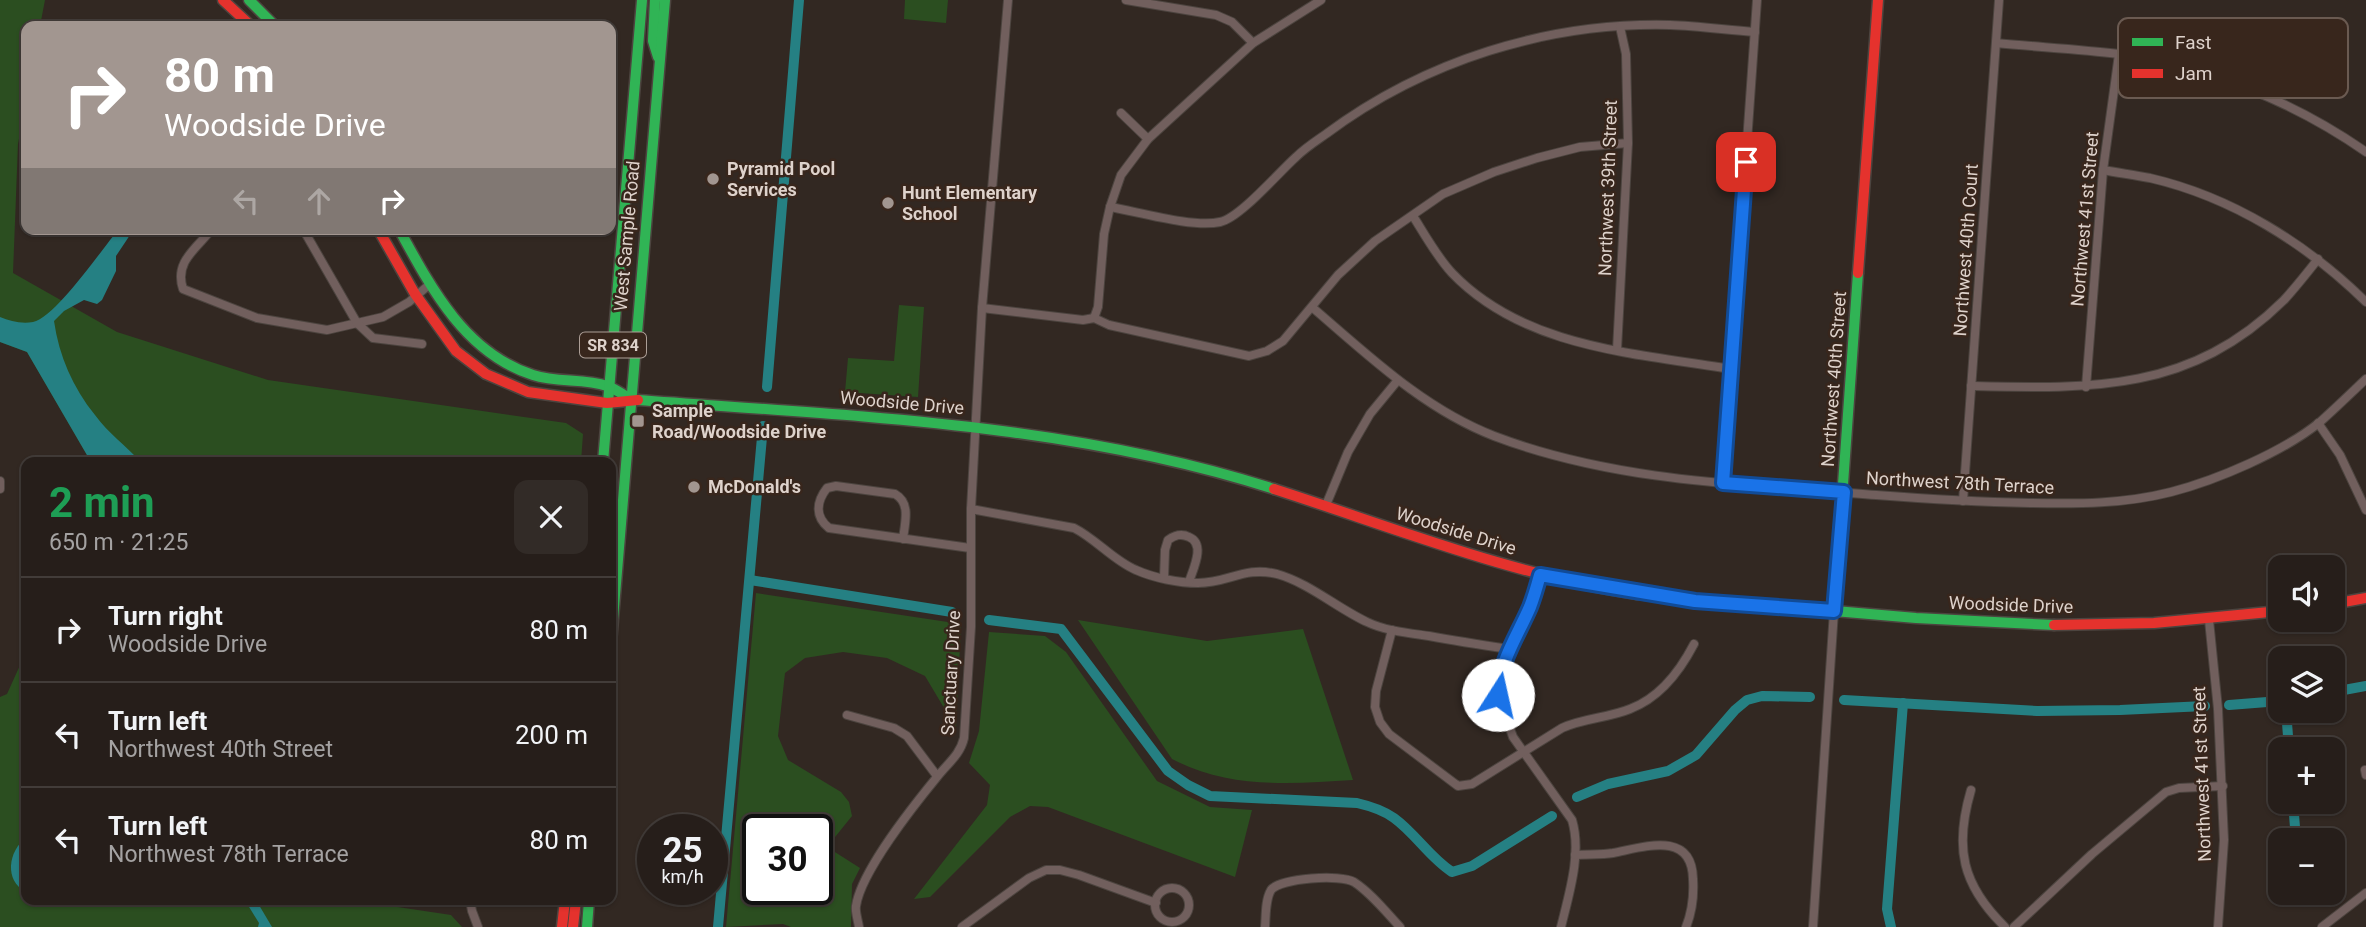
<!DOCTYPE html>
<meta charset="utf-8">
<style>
body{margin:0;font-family:Roboto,sans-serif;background:#322b27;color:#f1f3f6;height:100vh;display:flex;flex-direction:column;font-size:26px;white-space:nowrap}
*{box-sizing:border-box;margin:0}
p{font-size:23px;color:#a4a2a2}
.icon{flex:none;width:38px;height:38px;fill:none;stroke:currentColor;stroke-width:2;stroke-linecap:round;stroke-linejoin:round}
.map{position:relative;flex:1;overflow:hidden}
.side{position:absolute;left:21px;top:457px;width:595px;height:448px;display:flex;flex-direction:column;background:#261e1a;border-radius:14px;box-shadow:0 2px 5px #0004,0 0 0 2px #423c39}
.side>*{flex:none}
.banner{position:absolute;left:21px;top:21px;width:595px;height:214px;border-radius:14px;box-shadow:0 2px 5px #0004,0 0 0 2px #423c39;background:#a29690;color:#fff;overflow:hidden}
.buttons{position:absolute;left:2268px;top:555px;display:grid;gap:14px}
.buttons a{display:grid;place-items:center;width:77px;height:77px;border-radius:14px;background:#261e1a;box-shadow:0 2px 5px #0004,0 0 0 2px #423c39;font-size:35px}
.speed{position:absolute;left:637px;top:814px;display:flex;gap:14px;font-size:35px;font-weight:700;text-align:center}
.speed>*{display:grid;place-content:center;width:91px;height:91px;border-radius:50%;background:#261e1a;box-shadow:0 2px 5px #0004,0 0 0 2px #423c39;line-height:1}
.speed small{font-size:18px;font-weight:400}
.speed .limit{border:4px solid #111;border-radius:10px;background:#fff;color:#111}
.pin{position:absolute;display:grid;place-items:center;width:60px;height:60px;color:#fff;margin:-30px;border-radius:14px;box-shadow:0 4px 10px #0006}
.me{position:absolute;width:77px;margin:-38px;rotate:10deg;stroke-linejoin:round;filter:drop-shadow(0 0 5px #0008)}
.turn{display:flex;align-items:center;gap:24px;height:147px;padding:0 28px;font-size:32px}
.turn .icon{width:91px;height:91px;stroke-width:2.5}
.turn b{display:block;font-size:49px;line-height:60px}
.lanes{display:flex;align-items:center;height:66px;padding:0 28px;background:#0003;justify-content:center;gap:35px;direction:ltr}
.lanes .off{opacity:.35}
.round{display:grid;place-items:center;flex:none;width:74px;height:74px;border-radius:14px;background:#322b27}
.head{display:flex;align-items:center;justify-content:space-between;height:119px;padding:0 28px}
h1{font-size:42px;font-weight:700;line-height:52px;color:#1e9e55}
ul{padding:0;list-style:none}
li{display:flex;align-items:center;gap:21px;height:105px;padding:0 28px;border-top:2px solid #423c39}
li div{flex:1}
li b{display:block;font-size:26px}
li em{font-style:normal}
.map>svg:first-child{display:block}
.green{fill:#2b4e20;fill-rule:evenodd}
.water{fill:#258083}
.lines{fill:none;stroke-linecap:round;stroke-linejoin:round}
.canal{stroke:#258083;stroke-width:10}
.street-casing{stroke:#4c443f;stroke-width:10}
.fast-casing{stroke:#4c443f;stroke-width:13}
.jam-casing{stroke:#4c443f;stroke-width:13}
.street{stroke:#715f5d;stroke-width:8}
.fast{stroke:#30b455;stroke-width:10}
.jam{stroke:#e5322d;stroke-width:10}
.route-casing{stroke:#114b97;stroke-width:18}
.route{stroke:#1a73e8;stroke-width:12}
.poi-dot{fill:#a29690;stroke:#38261c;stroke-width:2.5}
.labels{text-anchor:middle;stroke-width:5;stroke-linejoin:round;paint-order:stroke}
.shield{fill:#38261c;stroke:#ac9e96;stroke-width:2}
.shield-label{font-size:16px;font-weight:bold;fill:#ded2cb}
.poi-label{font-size:18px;font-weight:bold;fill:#ded2cb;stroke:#38261c;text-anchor:start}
.street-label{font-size:18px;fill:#ded2cb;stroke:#38261c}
.key{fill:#38261c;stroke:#6a5a51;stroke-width:2}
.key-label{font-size:19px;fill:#ded2cb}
</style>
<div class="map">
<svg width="2366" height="927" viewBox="0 0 2366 927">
<rect width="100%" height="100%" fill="#322822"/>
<!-- green -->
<g class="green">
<polygon points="0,0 45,0 40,26 26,26 26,102 18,144 13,273 117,332 268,380 566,423 583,434 581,462 91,462 27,352 0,342"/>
<polygon points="905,0 948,0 946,23 904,19"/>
<polygon points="899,305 924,307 918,397 845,392 848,358 894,361"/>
<path d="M756,593L961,624L956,728L925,676L887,658L843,652L805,658L785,673L778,736L788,760L841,792L849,802L852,816L827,847L860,868L852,884L851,927H791L783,924L726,927ZM758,830H817V889H758Z"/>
<path d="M1078,620L1207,641L1303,629L1353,780C1290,784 1229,789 1172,759Z"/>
<polygon points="989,632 1045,636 1066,652 1157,781 1210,807 1252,810 1235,877 1048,807 1030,806 1010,817 930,897 914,899 987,805 990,785 969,763 979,731"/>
<polygon points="26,652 26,900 351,900 451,915 462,927 0,927 0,697 7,694"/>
</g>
<!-- water -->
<g class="water">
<path d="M119,229H134L116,256V271L102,300L97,304L84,300L64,311L54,321C59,356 73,388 95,415C108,433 126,446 141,462H91L27,352L0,342V317C10,321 21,324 33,322C56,317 101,250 119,229Z"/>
<path d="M26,838V892C4,881 8,851 26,838Z"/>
<polygon points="240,900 256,900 272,927 258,927 259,923 246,902"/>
</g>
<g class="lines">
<!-- canal -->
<g class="canal">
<polyline points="767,387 799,0"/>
<polyline points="750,580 952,612"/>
<path d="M989,620L1061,629L1168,771L1188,785L1210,796L1357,803C1370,806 1383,810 1394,818C1416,834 1429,857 1452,872L1472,866L1552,816"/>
<polyline points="2333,692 2366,686"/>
<polyline points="1844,700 2037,711 2120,710 2205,706"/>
<polyline points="2229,705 2280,701"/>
<polyline points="2286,710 2289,749"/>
<polyline points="1577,797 1608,784 1668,771 1696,755 1735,710 1747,700 1762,696 1810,697"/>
<polyline points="2293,802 2296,840"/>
<polyline points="718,927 763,426"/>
<polyline points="1891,927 1887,909 1903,703"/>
</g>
<defs>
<g id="street">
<polyline points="1126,0 1216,15 1232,22 1253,43"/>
<path d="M1996,43C2037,47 2078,49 2119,54C2206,66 2295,102 2366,152"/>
<polyline points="1121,113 1148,139"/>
<path d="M2103,170C2119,173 2135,175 2150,178C2232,197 2307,244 2366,302"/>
<path d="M1110,207C1139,212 1193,228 1220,222C1240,218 1279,172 1296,157C1305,148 1316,141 1326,134C1424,61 1547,22 1670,25C1698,26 1727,30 1755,32"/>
<path d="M1413,216C1425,235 1437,257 1452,273C1524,348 1634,353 1731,369"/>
<path d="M212,229C196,249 174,262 183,289L257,318L327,330L383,317L409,302L430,284"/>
<polyline points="303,229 357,323 373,338 422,344"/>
<polyline points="982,308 1083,320 1094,318 1109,325 1249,356 1267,351 1283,341 1338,275 1375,241 1443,194 1494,172 1537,158 1580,147 1628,143"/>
<path d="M1313,308C1369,356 1424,409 1494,436C1615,482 1748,485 1876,495C1927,499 1978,502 2030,503C2078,504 2124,504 2171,492C2217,480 2283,452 2320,422C2336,408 2351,393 2366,379"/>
<polyline points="1094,318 1098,307 1104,234 1110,207 1121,175 1148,139 1253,43 1321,0"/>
<polyline points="1617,350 1628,143 1626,54 1620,27"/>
<path d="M1971,386C2092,389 2191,392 2284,300C2296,287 2307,273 2318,259"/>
<polyline points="2086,387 2103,170 2119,54"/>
<polyline points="2318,423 2340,455 2366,510"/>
<polyline points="0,481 0,489"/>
<polyline points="1723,483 1757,0"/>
<polyline points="1963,501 1999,0"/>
<polyline points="1326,505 1348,452 1370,414 1398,380"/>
<path d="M971,509L1074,528C1096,539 1114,561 1136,570C1154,578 1179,583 1198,583C1229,583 1244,566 1277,574C1309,583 1337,608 1367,622C1386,631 1408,633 1429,636C1456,641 1482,645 1509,649"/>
<path d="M903,539C905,522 911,503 895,494L836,486L827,488C816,502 815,517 829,528L970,548"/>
<path d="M1540,575L1530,605L1499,676L1498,695L1513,737L1572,820C1582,853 1569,894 1561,927"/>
<path d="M1164,578L1165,550L1168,540C1175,535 1181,533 1189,537C1206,544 1193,569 1189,582"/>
<polyline points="2209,620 2218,709 2224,840 2218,927"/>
<path d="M1392,630L1376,691L1375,707L1380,722L1389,734L1458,786L1472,784L1562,728C1584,718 1608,718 1630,709C1659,698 1680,671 1694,644"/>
<polyline points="847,715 894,728 907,736 937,776"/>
<polyline points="2365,770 2366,775"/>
<path d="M1971,790C1954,848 1962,885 2005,927"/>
<path d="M1575,855C1588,854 1601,855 1613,853C1644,847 1692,830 1693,879C1694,895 1692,912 1686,927"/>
<circle cx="1172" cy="905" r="17"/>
<polyline points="470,900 472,911 478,927"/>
<path d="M859,927C858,920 855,912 856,906C861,872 914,805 937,777C948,763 960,755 964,738L971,627V509L982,308L1008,0"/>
<polyline points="962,927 1029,878 1046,870 1060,870 1079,875 1156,903"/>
<path d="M1265,927C1266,916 1265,900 1271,890C1280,878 1341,874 1354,882C1371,893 1386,912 1400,927"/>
<polyline points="1813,927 1834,611"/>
<polyline points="2014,927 2092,854 2166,792 2179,788 2223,786"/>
<polyline points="2322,927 2366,893"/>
</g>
<g id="fast">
<polyline points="249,0 275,26"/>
<polyline points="655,0 653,41 658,57"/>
<path d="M399,229C431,288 465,353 533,375C557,383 584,378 607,386C616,389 623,395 631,399"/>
<path d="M638,400C851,416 1069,423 1274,489"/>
<polyline points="603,462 642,0"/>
<polyline points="1637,594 1916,618 2054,625"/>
<polyline points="1834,611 1858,273"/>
<polyline points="611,643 665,0"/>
<polyline points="587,927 589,900"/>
</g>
<g id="jam">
<polyline points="223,0 251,26"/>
<polyline points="378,229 415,294 456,351 486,374 528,392 607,403 638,400"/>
<polyline points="1858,273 1878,0"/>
<path d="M1274,489C1395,528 1512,575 1637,594"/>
<polyline points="2333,604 2366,598"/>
<polyline points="2054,625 2154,623 2280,611"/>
<polyline points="562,927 565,900"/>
<polyline points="573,927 576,900"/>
</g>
</defs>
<!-- street casing -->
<use href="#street" class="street-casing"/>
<!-- fast casing -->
<use href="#fast" class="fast-casing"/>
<!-- jam casing -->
<use href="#jam" class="jam-casing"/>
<!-- street -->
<use href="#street" class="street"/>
<!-- fast -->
<use href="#fast" class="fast"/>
<!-- jam -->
<use href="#jam" class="jam"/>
</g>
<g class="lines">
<defs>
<path id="route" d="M1498,695C1499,662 1517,637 1530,607C1534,597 1537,586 1540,575L1695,601L1834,611L1844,492L1723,483L1746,162"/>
</defs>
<!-- route casing -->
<use href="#route" class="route-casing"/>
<!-- route -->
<use href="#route" class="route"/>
</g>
<!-- markers -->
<g class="poi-dot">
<circle cx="713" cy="179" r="7"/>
<circle cx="888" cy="203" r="7"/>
<rect x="631" y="414" width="14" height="14" rx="3.5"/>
<circle cx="694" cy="487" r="7"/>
</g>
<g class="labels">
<!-- shield labels -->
<rect class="shield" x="580" y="332.5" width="66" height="25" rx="5"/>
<g class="shield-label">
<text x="613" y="351">SR 834</text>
</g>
<!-- poi labels -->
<g class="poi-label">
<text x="727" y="175">Pyramid Pool<tspan x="727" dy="21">Services</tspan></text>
<text x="902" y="199">Hunt Elementary<tspan x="902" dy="21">School</tspan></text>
<text x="652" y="417">Sample<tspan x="652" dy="21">Road/Woodside Drive</tspan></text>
<text x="708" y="493">McDonald's</text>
</g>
<!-- street labels -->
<g class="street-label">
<text transform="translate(1608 188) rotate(-88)" y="6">Northwest 39th Street</text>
<text transform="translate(2085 219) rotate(-85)" y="6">Northwest 41st Street</text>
<text transform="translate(627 236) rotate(-85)" y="6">West Sample Road</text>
<text transform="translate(1966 250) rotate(-86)" y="6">Northwest 40th Court</text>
<text transform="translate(1834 379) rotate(-86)" y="6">Northwest 40th Street</text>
<text transform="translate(902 403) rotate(5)" y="6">Woodside Drive</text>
<text transform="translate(1960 483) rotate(3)" y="6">Northwest 78th Terrace</text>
<text transform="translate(1456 531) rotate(17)" y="6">Woodside Drive</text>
<text transform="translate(2011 605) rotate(2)" y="6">Woodside Drive</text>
<text transform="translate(951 673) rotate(-87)" y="6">Sanctuary Drive</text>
<text transform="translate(2202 774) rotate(-92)" y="6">Northwest 41st Street</text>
</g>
</g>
<!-- legend -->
<rect x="2118" y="18" width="230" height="80" rx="10" class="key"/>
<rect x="2132" y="38" width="31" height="8" fill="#30b455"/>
<rect x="2132" y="69" width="31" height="9" fill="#e5322d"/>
<g class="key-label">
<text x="2175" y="49">Fast</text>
<text x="2175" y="80">Jam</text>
</g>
</svg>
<div class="buttons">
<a><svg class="icon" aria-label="sound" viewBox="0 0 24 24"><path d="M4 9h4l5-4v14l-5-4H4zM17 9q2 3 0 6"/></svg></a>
<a><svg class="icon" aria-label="layers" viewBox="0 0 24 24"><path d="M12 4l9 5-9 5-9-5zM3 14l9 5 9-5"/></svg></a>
<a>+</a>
<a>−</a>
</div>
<div class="speed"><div>25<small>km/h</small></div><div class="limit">30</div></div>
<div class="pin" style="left:1746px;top:162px;background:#d93025"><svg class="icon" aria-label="arrive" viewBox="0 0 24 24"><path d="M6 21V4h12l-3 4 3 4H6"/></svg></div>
<svg class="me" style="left:1498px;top:695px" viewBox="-20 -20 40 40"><circle r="19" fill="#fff"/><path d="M0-13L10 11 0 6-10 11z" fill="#1a73e8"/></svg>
<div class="banner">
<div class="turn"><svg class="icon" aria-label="right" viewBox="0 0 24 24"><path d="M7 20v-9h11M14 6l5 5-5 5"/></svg><div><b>80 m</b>Woodside Drive</div></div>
<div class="lanes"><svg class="icon off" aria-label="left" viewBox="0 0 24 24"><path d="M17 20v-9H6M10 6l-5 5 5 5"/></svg><svg class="icon off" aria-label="ahead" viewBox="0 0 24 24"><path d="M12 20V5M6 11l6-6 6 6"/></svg><svg class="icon" aria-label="right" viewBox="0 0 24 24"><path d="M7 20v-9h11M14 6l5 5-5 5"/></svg></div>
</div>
<section class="side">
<div class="head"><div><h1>2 min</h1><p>650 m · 21:25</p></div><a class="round"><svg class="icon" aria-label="close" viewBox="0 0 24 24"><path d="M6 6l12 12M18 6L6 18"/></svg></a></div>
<ul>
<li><svg class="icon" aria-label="right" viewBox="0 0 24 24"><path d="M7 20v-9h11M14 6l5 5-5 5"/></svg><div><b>Turn right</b><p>Woodside Drive</p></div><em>80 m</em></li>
<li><svg class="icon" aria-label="left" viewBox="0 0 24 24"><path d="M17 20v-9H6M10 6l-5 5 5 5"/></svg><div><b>Turn left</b><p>Northwest 40th Street</p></div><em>200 m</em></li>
<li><svg class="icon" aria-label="left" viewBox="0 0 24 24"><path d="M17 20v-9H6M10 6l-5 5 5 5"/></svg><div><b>Turn left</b><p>Northwest 78th Terrace</p></div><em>80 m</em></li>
</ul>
</section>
</div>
